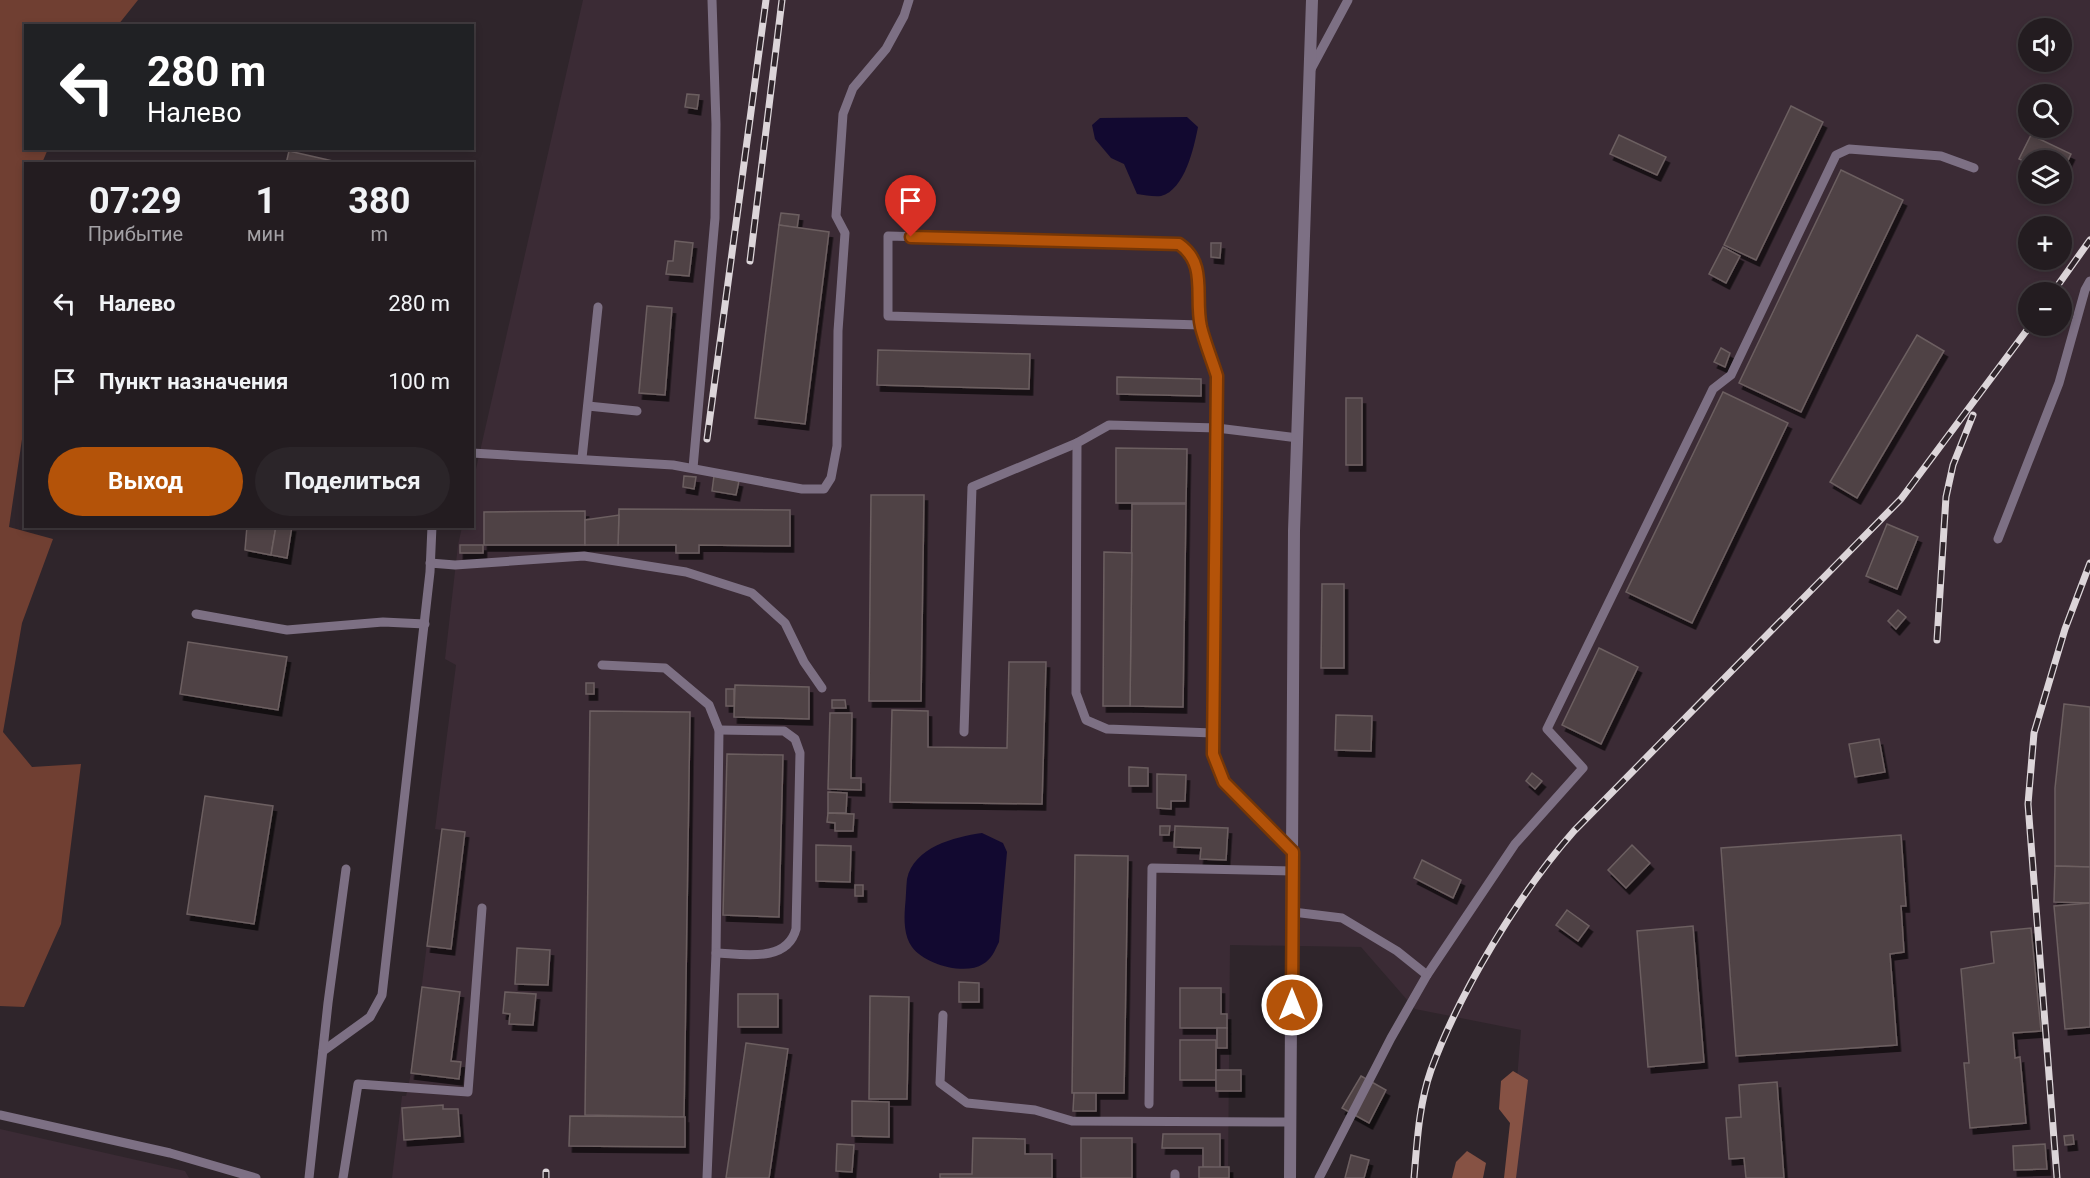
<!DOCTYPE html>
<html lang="ru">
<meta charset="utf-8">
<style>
body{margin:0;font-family:Roboto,sans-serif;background:#2b2529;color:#f1f3f6;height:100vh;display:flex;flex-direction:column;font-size:22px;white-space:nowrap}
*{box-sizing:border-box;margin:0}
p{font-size:20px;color:#a3a1a5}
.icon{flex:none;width:33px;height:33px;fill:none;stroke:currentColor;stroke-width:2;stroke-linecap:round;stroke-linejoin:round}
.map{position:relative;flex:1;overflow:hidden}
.drawer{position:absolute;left:24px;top:162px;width:450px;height:366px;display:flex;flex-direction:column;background:#231c20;border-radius:0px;box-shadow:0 3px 9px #0003,0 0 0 2px #403a3e}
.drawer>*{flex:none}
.hud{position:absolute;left:24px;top:24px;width:450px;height:126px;border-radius:0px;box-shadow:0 3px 9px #0003,0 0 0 2px #403a3e;background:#202124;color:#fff;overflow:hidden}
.tools{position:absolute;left:2018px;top:18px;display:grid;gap:12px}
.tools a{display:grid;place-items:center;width:54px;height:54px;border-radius:50%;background:#231c20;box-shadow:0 3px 9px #0003,0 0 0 2px #403a3e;font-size:30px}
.pin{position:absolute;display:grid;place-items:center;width:51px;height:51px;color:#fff;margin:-62px -26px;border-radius:50% 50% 50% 0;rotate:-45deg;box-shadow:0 0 6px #0007}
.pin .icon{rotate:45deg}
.me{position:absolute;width:66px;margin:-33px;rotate:0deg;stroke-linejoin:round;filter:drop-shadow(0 0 4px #0008)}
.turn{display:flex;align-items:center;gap:21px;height:126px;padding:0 24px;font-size:27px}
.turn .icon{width:78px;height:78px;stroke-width:2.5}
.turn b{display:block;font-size:42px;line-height:51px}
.eta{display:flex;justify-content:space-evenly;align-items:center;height:102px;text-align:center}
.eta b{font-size:36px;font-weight:700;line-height:42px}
.button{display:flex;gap:12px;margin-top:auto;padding:12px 24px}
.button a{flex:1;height:69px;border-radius:36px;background:#b45309;color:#fff;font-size:24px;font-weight:700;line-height:69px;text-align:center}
.button a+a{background:#2b2529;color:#f1f3f6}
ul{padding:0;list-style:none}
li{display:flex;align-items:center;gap:18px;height:78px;padding:0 24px}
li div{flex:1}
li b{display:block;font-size:22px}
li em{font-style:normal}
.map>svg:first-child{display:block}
.built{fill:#3b2b35;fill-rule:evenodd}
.green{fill:#703f32}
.forest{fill:#865244}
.water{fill:#120930}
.building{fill:#4f4244;stroke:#6c5f61;stroke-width:1.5;filter:url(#shadow)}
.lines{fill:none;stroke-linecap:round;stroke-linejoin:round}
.service{stroke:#7d7084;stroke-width:9}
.minor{stroke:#7d7084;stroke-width:12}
.rail-casing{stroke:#dcd5d9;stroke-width:7}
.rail{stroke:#2f252b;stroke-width:4.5;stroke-dasharray:14;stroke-linecap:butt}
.route-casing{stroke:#753606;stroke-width:15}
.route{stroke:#b45309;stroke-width:10}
</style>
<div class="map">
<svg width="2090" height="1178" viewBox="0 0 2090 1178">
<defs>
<filter id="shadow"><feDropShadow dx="3.5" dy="6" stdDeviation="0" flood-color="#0009"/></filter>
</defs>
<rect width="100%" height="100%" fill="#2f252b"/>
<!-- built -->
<g class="built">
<path d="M583,0H2090V1178H1509L1521,1030L1415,1009L1361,947L1230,945L1228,1178H392L402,1096H406L411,1073L441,830L435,829L456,665L445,659L458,545L462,527L472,526L473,482ZM2028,28H2061V62H2028ZM2028,94H2061V128H2028ZM2028,160H2061V194H2028ZM2028,226H2061V260H2028ZM2028,292H2061V326H2028Z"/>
<polygon points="0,1129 185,1171 189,1178 0,1178"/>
</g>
<!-- green -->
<polygon class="green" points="0,0 138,0 118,25 26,26 26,148 48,149 42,163 26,164 25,419 9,527 53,539 22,623 3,732 32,767 81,764 61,924 24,1007 0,1006"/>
<!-- forest -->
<g class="forest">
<polygon points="1513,1071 1528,1080 1516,1178 1504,1178 1510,1123 1499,1109 1501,1081"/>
<polygon points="1467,1151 1486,1163 1483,1178 1452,1178 1456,1162"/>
</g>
<!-- water -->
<g class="water">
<path d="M1187,117L1198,127C1194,147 1185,190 1161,196C1154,197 1145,195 1137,194L1124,164L1111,158L1095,139L1092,125L1100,118Z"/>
<path d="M982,833L1003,843L1007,852L999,942C995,950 992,959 983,964C965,976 924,964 912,947C904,936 904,920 905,907C906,898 906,888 907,879C914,847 954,837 982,833Z"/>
</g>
<!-- building -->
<g class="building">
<polygon points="687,94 699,95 697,109 685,107"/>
<polygon points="1791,106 1823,122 1756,260 1724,245"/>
<polygon points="1619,135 1666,157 1657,175 1610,154"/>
<polygon points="2031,135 2071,154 2061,175 2061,160 2028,160 2028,163 2019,159"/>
<polygon points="289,151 346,164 286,164"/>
<polygon points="1841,170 1903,200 1801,412 1739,383"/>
<polygon points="781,213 799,215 797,228 779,225"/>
<polygon points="779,225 829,232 805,424 755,418"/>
<polygon points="675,241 693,243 689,276 666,274 668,261 673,261"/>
<polygon points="1211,243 1221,243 1220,258 1211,257"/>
<polygon points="1723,247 1740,256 1726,283 1709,274"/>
<polygon points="647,306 672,308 665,395 639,393"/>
<polygon points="1917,335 1944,351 1857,498 1830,482"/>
<polygon points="1721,348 1730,353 1725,367 1714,362"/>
<polygon points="878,350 1030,354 1029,389 877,385"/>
<polygon points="1117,377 1201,379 1201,396 1117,394"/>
<polygon points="1723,392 1788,423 1692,623 1626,592"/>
<rect x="1346" y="398" width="16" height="67"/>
<polygon points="1116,448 1187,449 1186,503 1116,503"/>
<polygon points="684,476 696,477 694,489 683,487"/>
<polygon points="714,476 739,481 736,495 712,491"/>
<polygon points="871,495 924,495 921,701 869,701"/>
<polygon points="1132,504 1186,504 1183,707 1130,706"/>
<polygon points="619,509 790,510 790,546 699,545 699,553 676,553 676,545 618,545"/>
<polygon points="585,511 585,545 484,545 484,512"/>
<polygon points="619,515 618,545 585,545 585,520"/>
<polygon points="1887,524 1918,537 1897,589 1866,576"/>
<polygon points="247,526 276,526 271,555 245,550"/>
<polygon points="276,526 292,526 287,558 271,555"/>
<rect x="460" y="545" width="23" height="8"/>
<polygon points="1104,552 1132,553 1130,706 1103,706"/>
<polygon points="1322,584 1344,584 1344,668 1321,668"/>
<polygon points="1898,610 1906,617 1896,629 1888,621"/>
<polygon points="188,642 287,657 278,710 180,694"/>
<polygon points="1599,648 1638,667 1601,744 1562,725"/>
<polygon points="1009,662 1046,662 1042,804 890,802 892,710 928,711 928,747 1007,748"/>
<rect x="586" y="683" width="8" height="11"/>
<polygon points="735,685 809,687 809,719 734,717"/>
<rect x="726" y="689" width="8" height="17"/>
<polygon points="832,700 845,700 846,708 832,708"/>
<polygon points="2064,704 2090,707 2090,867 2055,866 2055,788"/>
<polygon points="590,711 690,712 684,1117 585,1115"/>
<polygon points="830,713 852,713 851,778 861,778 861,790 828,789"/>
<polygon points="1336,715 1372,716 1371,751 1335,750"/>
<polygon points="1879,739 1885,772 1855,777 1849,744"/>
<polygon points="727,754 783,755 779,917 723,915"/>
<polygon points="1129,767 1148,768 1148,786 1129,786"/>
<polygon points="1532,773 1542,781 1535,789 1526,781"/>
<polygon points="1157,774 1186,775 1185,801 1171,801 1171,809 1157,808"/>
<polygon points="828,792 847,793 846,813 828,813"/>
<polygon points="205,796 273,806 254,924 187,914"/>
<polygon points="828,813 854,814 853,831 835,831 835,823 827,822"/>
<polygon points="1160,826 1170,826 1169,835 1160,835"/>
<polygon points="1175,826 1228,828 1226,860 1200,859 1201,848 1174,847"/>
<polygon points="442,829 465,832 451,949 427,946"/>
<polygon points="1901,835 1906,906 1901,906 1904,952 1890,954 1897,1045 1736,1056 1721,848"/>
<polygon points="816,845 851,846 850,882 816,881"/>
<polygon points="1632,845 1650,863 1626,888 1608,870"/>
<polygon points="1075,855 1128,856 1124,1093 1072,1093"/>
<polygon points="1422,860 1461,880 1453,898 1414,878"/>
<polygon points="2055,866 2090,867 2090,903 2054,902"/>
<rect x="855" y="885" width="8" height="11"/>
<polygon points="2090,903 2090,1027 2065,1029 2054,906"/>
<polygon points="1567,910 1589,926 1578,941 1556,925"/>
<polygon points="1693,926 1704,1062 1648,1067 1637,931"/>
<polygon points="2031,928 2041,1031 2013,1033 2015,1058 2020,1057 2026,1123 1970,1128 1964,1063 1969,1063 1961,969 1994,963 1991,932"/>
<polygon points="517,948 550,950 548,985 515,984"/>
<polygon points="959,982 979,983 979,1002 959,1002"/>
<polygon points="422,987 460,992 451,1061 461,1062 459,1079 411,1073"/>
<polygon points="1180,988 1221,988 1221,1014 1227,1014 1227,1028 1180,1028"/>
<polygon points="505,992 536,994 533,1025 509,1024 510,1014 503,1013"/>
<rect x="738" y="994" width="40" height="33"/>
<polygon points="870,996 909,997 907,1099 869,1099"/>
<rect x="1217" y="1028" width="10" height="20"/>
<rect x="1180" y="1040" width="36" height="40"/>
<polygon points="746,1043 788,1049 769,1178 726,1178"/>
<rect x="1216" y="1070" width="25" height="21"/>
<polygon points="1361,1076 1386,1090 1369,1123 1342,1108"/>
<polygon points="1777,1082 1784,1178 1746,1178 1744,1158 1729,1159 1726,1118 1741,1117 1739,1085"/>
<polygon points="1074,1093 1096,1093 1096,1111 1073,1111"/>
<polygon points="852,1101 889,1102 889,1137 852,1136"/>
<polygon points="443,1105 443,1109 458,1109 460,1136 404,1140 402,1108"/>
<polygon points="570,1116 685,1117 685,1147 569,1146"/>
<polygon points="1163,1134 1220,1134 1220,1168 1203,1167 1203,1148 1162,1148"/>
<polygon points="2073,1135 2074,1144 2065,1145 2064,1136"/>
<polygon points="973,1138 1025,1139 1025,1154 1052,1154 1052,1178 940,1178 940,1174 972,1174"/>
<rect x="1081" y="1138" width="51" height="40"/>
<polygon points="837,1144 854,1145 852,1172 836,1171"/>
<polygon points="2045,1144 2047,1169 2014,1170 2013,1146"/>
<polygon points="1351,1155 1369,1160 1364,1178 1345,1178"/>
<rect x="1199" y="1167" width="30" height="11"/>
</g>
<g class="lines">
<!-- service -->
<g class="service">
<polyline points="1311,69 1348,0"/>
<polyline points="1201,325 1197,268 1191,252 1179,244 888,236 888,316 1201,325 1217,376 1213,754 1224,782 1293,852"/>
<polyline points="588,406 637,411"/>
<polyline points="472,453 673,465 802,489 824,489 831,478 837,446 838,331 845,233 836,216 843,114 853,88 886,49 904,16 909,0"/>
<polyline points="582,458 598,307"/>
<polyline points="693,468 715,218 716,124 712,0"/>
<polyline points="1998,539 2059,383 2085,290 2090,281"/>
<polyline points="430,563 455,565 584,556 686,572 752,593 785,623 804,662 822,688"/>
<polyline points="196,614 287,630 383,622 425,624"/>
<polyline points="602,665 665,668 709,705 719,730 716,953 707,1178"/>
<polyline points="964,732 972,487 1077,443"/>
<polyline points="1213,733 1107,729 1086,720 1076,693 1077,443 1109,425 1217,428 1298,438"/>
<polyline points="1293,912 1342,918 1397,951 1427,975 1515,844 1583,768 1547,729 1713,389 1731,375 1836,155 1849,149 1941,156 1974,168"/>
<path d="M716,953C744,954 787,963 796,929L800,753L795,739L784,731L719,730"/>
<polyline points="943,1015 940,1083 967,1103 1035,1110 1072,1121 1290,1122"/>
<polyline points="323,1051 370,1017 382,995 430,572 432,526"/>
<polyline points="1149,1104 1152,868 1293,871"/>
<polyline points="0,1115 170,1153 256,1178"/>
<polyline points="309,1178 328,1003 346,869"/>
<polyline points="343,1178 358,1084 468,1092 482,908"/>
<polyline points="1175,1178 1175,1174"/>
<polyline points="1319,1178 1391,1038 1427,975"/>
</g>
<!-- minor -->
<polyline class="minor" points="1290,1178 1294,531 1312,0"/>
<defs>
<g id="rail">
<polyline points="750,261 782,0"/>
<polyline points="2053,292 2090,240"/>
<polyline points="707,439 766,0"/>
<polyline points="1937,640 1946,497 1953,465 1973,415"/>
<polyline points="546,1178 546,1172"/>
<path d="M1414,1178C1417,1142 1419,1104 1431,1070C1459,993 1520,892 1574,831L1901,499L2030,326"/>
<polyline points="2057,1178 2028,804 2034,733 2065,629 2090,563"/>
</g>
</defs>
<!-- rail casing -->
<use href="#rail" class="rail-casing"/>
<!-- rail -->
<use href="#rail" class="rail"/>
</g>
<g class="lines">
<defs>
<path id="route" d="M911,237L1179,244C1208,264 1194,296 1201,327C1205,343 1212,360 1217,376L1213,754L1224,782L1293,852L1292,1005"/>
</defs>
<!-- route casing -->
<use href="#route" class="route-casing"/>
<!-- route -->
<use href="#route" class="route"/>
</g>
</svg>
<div class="tools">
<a><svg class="icon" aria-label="sound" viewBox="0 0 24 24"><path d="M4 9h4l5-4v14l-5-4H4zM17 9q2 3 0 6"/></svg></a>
<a><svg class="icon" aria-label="search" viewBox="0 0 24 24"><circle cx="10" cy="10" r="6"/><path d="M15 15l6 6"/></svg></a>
<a><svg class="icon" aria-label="layers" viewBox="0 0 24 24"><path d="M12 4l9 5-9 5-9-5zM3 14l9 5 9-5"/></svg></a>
<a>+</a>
<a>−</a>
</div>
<div class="pin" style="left:911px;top:237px;background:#d93025"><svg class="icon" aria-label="arrive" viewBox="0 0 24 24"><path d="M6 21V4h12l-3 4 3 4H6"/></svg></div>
<svg class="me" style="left:1292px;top:1005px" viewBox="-20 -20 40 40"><circle r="17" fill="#b45309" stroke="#fff" stroke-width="3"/><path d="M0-11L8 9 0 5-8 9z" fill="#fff"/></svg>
<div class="hud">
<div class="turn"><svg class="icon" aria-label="left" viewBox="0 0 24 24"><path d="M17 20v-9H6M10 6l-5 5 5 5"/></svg><div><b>280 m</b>Налево</div></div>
</div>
<section class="drawer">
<div class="eta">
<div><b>07:29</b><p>Прибытие</p></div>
<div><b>1</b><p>мин</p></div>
<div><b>380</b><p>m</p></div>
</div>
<ul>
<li><svg class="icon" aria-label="left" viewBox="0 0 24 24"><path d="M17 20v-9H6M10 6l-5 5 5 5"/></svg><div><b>Налево</b></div><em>280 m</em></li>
<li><svg class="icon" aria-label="arrive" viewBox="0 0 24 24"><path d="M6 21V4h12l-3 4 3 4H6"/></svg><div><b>Пункт назначения</b></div><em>100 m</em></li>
</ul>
<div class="button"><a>Выход</a><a>Поделиться</a></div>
</section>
</div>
